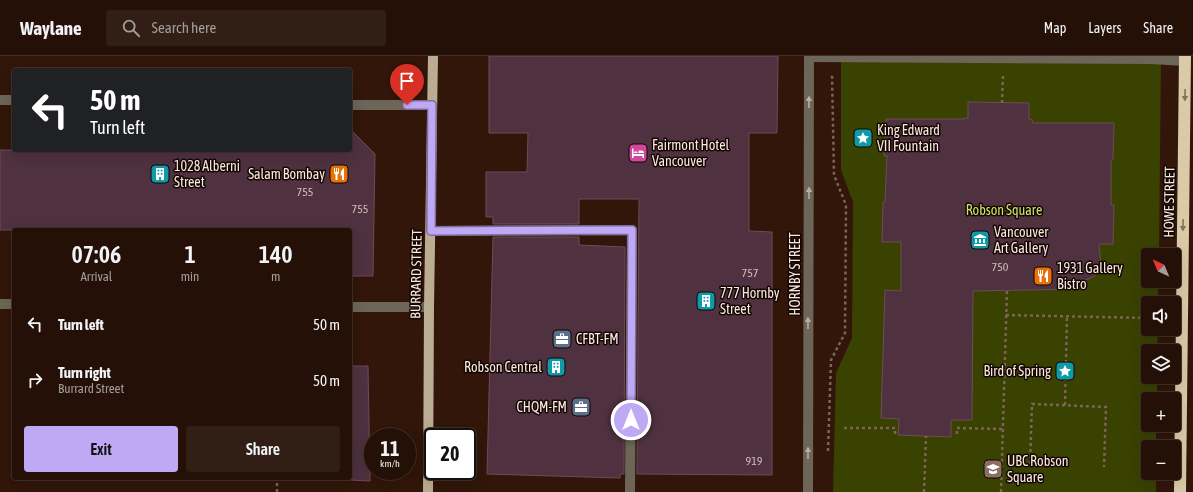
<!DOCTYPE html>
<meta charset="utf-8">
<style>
body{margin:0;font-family:"Asap Condensed",sans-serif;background:#311e15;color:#f1f3f6;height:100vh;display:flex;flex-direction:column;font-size:15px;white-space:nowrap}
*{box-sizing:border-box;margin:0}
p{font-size:13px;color:#a39d9b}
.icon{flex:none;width:22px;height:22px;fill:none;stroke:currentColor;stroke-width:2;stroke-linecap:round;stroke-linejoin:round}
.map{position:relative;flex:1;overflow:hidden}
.drawer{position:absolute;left:12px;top:172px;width:340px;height:252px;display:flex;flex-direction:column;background:#251007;border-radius:4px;box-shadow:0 4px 16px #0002,0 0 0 1px #423028}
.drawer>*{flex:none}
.guide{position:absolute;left:12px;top:12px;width:340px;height:84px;border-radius:4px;box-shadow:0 4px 16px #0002,0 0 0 1px #423028;background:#202124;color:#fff;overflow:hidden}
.needle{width:26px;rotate:316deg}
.controls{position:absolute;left:1141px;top:192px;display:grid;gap:8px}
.controls a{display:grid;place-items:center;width:40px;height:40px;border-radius:4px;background:#251007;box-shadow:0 4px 16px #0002,0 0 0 1px #423028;font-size:20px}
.speed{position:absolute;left:364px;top:372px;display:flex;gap:8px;font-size:20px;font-weight:700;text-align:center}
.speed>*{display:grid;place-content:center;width:52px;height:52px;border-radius:50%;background:#251007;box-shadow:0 4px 16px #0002,0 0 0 1px #423028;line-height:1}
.speed small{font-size:10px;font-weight:400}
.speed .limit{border:2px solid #111;border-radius:6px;background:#fff;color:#111}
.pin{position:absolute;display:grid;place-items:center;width:34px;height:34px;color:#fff;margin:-41px -17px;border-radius:50% 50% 50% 0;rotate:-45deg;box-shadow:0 0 4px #0007}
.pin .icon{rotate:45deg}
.me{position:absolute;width:44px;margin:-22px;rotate:0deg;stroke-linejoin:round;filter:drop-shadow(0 0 3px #0008)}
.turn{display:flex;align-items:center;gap:14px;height:84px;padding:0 12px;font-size:18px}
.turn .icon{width:52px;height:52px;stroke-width:2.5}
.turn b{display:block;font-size:28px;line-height:34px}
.eta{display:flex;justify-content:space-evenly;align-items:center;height:68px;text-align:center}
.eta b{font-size:24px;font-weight:600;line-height:28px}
.action{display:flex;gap:8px;margin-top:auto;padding:8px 12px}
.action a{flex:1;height:46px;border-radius:4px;background:#bfa9f4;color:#111;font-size:16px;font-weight:600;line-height:46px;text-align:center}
.action a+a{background:#311e15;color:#f1f3f6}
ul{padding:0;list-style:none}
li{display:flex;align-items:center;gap:12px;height:56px;padding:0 12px}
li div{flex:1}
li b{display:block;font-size:15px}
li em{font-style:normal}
header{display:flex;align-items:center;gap:24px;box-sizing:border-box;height:56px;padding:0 20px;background:#251007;border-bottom:1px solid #423028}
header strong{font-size:19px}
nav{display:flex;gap:22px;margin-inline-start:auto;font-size:14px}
.search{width:280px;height:36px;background:#311e15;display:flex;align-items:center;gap:10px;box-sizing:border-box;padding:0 14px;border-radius:4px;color:#a39d9b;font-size:15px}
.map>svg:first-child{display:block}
.green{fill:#394200}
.building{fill:#4f313f;stroke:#6d4c5b}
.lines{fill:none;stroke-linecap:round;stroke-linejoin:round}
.path{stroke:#7d6459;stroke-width:2.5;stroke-dasharray:3 3;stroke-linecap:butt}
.minor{stroke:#6c6558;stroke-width:10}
.major{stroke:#bbad91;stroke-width:10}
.highway{stroke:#dacaa8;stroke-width:12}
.oneway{fill:#80725d}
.oneway2{fill:#bbada2}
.route-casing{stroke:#7c6e9f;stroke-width:10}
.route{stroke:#bfa9f4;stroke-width:7}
.labels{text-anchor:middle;stroke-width:3;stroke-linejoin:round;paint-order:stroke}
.number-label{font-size:12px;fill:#d1bab7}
.poi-label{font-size:14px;fill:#fce8df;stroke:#110602;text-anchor:start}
.street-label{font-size:14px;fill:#fce8df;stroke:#110602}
.park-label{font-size:14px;fill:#cce367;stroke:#110602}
</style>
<header>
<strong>Waylane</strong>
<div class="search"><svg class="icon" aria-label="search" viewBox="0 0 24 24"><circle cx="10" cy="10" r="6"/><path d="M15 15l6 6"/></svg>Search here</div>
<nav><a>Map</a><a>Layers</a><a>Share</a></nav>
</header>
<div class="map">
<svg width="1193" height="436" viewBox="0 0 1193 436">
<rect width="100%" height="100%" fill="#311609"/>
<!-- green -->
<polygon class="green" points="841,0 1161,0 1159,199 1148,199 1148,225 1158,225 1158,247 1148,247 1148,273 1158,273 1157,295 1148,295 1148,321 1157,321 1157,343 1148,343 1148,369 1156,369 1156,391 1148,391 1148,417 1156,417 1156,436 833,436 836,317 852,282 853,146 841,114"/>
<!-- building -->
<g class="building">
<polygon points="489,0 778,0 777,77 749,77 749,175 772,176 772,419 637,418 639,143 579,143 579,168 493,168 493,161 486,161 486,116 527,116 528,77 489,77"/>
<polygon points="968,46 1029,47 1029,63 1032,64 1033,67 1114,67 1113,104 1111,104 1111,149 1114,149 1113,188 1099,188 1101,209 1099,214 1097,218 1093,221 1078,227 1078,233 973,235 972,364 951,364 951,381 898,379 899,363 881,362 885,234 901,235 901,186 882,186 883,146 885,146 887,100 884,100 886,63 964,63 965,62 968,62"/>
<polygon points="350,73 375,98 373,220 350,220 350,174 0,174 0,94 350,94"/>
<polygon points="493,181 579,181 579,189 625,191 624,418 620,418 620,422 487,418"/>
<polygon points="350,310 368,310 370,425 350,424"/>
</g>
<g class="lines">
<!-- path -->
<g class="path">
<polyline points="1002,47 1003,20"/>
<polyline points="1006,259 1148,262"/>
<polyline points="1065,349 1067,260"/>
<polyline points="844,372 895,372 895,379"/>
<polyline points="957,378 957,372 1003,373"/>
<polyline points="828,395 831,304 845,277 846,149 834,119 832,18"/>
<polyline points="1030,408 1032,348 1106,351 1104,411"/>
<polyline points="277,427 277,436"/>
<polyline points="924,436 926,380"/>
<polyline points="1001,436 1007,234"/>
</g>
<!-- minor -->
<g class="minor">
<polyline points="809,1 1151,3 1185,5"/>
<polyline points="0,44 14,44"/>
<polyline points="350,49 432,49"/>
<polyline points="431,175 632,174 630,436"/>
<polyline points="0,248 14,248"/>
<polyline points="350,251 429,251"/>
<polyline points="808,436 809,0"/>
</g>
<!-- major -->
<polyline class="major" points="428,436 429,251 433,0"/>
<!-- highway -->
<polyline class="highway" points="1180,436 1185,0"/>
</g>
<!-- one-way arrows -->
<defs><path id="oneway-solid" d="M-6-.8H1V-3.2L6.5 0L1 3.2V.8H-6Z"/></defs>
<g class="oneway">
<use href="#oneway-solid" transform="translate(1185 39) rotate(91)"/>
<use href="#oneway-solid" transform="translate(1183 169) rotate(91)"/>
</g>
<g class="oneway2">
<use href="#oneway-solid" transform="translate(809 46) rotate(-90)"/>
<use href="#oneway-solid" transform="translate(809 137) rotate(-90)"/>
<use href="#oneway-solid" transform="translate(808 267) rotate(-90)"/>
<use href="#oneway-solid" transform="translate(808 397) rotate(-90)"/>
</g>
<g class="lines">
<defs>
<polyline id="route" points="407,49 432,49 431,175 632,174 631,364"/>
</defs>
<!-- route casing -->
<use href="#route" class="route-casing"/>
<!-- route -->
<use href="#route" class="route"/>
</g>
<!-- icons -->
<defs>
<symbol id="sight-square" viewBox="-11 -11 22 22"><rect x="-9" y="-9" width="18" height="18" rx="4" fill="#0f9aa8" stroke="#110602"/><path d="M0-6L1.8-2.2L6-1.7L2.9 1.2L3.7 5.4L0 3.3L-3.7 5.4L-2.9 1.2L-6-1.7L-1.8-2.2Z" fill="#fff"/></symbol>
<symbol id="hotel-square" viewBox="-11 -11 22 22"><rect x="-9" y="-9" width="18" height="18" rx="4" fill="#d1479c" stroke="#110602"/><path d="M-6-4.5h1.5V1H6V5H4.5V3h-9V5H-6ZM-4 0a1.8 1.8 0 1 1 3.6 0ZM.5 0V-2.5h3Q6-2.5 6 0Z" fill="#fff"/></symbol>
<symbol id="building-square" viewBox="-11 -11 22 22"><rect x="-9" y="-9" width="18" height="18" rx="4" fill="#0f9aa8" stroke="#110602"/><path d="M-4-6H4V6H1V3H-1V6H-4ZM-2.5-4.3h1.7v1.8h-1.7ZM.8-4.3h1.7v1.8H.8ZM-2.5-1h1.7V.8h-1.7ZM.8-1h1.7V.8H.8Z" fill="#fff"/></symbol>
<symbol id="restaurant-square" viewBox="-11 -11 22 22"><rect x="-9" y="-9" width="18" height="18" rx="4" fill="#e8710a" stroke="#110602"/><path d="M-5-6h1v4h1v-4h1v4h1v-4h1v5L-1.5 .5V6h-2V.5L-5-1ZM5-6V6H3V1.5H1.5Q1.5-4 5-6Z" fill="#fff"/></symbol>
<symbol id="museum-square" viewBox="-11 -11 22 22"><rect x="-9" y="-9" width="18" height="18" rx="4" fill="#0f9aa8" stroke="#110602"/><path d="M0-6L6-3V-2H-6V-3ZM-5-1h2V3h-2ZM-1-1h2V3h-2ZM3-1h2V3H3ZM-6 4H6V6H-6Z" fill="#fff"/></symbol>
<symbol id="office-square" viewBox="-11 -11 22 22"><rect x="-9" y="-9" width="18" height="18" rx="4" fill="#5c6f8a" stroke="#110602"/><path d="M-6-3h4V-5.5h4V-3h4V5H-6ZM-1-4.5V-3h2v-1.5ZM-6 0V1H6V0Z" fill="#fff"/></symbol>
<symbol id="university-square" viewBox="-11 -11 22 22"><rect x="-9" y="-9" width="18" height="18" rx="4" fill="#8d6e63" stroke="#110602"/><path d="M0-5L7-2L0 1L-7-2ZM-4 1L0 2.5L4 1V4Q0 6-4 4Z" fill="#fff"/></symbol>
</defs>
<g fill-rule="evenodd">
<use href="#sight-square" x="852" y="71" width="22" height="22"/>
<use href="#hotel-square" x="627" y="86" width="22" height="22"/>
<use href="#building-square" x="149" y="107" width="22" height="22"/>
<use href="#restaurant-square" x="328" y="107" width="22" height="22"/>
<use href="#museum-square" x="969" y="173" width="22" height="22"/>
<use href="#restaurant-square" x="1032" y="209" width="22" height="22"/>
<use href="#building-square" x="695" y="234" width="22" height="22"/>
<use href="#office-square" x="551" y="272" width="22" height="22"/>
<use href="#building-square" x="545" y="300" width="22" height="22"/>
<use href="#sight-square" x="1054" y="304" width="22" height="22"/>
<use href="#office-square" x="570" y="340" width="22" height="22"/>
<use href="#university-square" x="982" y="402" width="22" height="22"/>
</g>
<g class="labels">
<!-- number labels -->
<g class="number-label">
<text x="305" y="140">755</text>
<text x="360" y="157">755</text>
<text x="1000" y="215">750</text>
<text x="750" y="221">757</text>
<text x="754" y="409">919</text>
</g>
<!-- poi labels -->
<g class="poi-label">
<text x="877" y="79">King Edward<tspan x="877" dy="16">VII Fountain</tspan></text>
<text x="652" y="94">Fairmont Hotel<tspan x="652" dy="16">Vancouver</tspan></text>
<text x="174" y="115">1028 Alberni<tspan x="174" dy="16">Street</tspan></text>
<text x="325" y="123" text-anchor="end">Salam Bombay</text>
<text x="994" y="181">Vancouver<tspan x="994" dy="16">Art Gallery</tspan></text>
<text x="1057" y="217">1931 Gallery<tspan x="1057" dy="16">Bistro</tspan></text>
<text x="720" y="242">777 Hornby<tspan x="720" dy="16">Street</tspan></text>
<text x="576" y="288">CFBT-FM</text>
<text x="542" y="316" text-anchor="end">Robson Central</text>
<text x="1051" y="320" text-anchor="end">Bird of Spring</text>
<text x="567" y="356" text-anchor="end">CHQM-FM</text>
<text x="1007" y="410">UBC Robson<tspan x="1007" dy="16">Square</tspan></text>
</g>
<!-- street labels -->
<g class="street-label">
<text transform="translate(1169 146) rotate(-89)" y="5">HOWE STREET</text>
<text transform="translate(416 218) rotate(-89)" y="5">BURRARD STREET</text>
<text transform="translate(795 218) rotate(-90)" y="5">HORNBY STREET</text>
</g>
<!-- park labels -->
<g class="park-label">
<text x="1004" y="159">Robson Square</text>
</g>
</g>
</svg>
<div class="controls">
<a><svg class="needle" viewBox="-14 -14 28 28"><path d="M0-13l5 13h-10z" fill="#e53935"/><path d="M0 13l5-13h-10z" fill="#a39d9b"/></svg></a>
<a><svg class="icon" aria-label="sound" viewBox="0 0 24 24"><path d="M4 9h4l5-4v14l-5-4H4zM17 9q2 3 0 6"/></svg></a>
<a><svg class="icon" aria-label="layers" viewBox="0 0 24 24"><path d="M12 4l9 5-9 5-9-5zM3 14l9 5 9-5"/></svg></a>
<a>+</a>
<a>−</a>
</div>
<div class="speed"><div>11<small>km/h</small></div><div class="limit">20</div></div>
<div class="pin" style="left:407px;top:49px;background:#d93025"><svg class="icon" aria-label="arrive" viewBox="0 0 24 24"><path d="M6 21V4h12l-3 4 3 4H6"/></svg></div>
<svg class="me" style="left:631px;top:364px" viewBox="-20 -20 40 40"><circle r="17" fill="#bfa9f4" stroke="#fff" stroke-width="3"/><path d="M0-11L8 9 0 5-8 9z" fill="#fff"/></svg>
<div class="guide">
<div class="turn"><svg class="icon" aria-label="left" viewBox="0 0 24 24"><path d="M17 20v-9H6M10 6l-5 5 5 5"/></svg><div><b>50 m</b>Turn left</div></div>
</div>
<section class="drawer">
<div class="eta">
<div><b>07:06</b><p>Arrival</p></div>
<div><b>1</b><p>min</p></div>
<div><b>140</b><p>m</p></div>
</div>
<ul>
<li><svg class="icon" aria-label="left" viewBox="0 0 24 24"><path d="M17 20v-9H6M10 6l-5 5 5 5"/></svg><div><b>Turn left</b></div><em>50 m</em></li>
<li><svg class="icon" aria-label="right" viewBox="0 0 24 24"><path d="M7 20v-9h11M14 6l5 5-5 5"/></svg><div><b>Turn right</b><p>Burrard Street</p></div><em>50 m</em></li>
</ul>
<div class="action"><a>Exit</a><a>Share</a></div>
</section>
</div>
